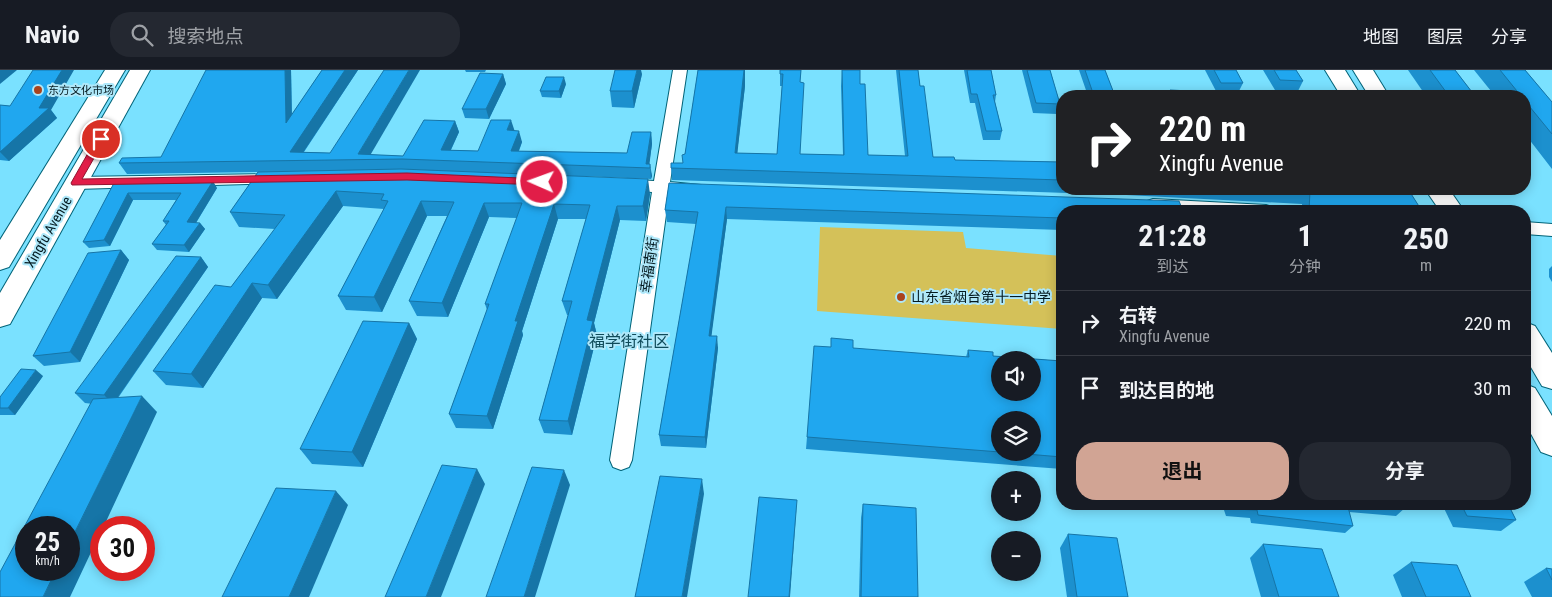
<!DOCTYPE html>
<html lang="zh">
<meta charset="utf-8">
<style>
body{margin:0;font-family:"Roboto Condensed","Noto Sans SC",sans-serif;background:#242831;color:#f1f3f6;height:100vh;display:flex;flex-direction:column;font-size:19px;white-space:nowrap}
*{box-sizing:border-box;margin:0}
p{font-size:16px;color:#9ea1a6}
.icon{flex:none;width:28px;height:28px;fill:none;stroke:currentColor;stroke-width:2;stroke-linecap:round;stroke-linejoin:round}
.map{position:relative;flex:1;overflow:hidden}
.details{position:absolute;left:1056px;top:135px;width:475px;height:305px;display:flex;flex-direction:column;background:#171b24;border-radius:20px;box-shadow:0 2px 12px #0003}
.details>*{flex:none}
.hud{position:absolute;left:1056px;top:20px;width:475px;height:105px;border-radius:20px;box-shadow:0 2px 12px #0003;background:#202124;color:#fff;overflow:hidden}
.controls{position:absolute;left:991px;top:281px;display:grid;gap:10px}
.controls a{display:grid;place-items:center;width:50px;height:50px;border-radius:50%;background:#171b24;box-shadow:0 2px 12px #0003;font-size:25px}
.speed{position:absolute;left:15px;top:446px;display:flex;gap:10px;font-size:25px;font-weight:700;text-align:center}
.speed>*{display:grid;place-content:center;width:65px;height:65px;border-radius:50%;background:#171b24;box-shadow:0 2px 12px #0003;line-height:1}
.speed small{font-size:12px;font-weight:400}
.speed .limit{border:8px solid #d22;background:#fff;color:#111}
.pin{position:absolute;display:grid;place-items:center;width:42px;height:42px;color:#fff;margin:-21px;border:2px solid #fff;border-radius:50%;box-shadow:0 1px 5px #0007}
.me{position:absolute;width:55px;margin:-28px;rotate:272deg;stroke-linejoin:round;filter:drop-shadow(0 0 4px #0008)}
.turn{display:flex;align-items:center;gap:18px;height:105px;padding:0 20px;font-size:22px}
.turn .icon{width:65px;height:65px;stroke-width:2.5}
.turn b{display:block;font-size:35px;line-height:42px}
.eta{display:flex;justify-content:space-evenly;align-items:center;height:85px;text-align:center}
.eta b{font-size:30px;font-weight:700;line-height:35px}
.action{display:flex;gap:10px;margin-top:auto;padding:10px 20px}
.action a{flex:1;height:58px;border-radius:20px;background:#d1a494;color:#111;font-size:20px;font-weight:700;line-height:58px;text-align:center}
.action a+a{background:#242831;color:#f1f3f6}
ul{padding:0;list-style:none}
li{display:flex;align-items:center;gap:15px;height:65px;padding:0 20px;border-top:1px solid #363941}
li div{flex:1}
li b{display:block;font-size:19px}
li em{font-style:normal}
header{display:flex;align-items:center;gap:30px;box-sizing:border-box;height:70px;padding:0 25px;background:#171b24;border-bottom:1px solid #363941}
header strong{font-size:24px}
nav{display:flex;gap:28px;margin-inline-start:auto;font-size:18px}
.search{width:350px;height:45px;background:#242831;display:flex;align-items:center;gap:12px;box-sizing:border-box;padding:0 18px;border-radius:20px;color:#9ea1a6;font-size:19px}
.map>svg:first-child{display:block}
.green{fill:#d4c159}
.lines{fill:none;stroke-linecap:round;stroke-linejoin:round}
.minor-casing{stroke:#016378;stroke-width:2}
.secondary-casing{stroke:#016378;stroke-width:2}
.minor{fill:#fff;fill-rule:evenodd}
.secondary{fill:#fff;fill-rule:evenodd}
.wall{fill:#1c90ce}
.shaded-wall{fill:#1675a7}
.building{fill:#20a7ef;stroke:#1675a7;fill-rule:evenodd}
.route{fill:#e11d48;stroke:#92132f}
.poi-dot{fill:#aa431d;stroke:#afe8fa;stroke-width:2}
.labels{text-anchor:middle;stroke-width:4;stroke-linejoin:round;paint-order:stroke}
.far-poi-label{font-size:11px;fill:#041a20;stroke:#afe8fa;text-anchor:start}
.street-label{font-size:14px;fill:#041a20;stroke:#afe8fa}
.poi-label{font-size:14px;fill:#041a20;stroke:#afe8fa;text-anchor:start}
.quarter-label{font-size:16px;fill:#0f4a59;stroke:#afe8fa}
</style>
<header>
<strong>Navio</strong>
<div class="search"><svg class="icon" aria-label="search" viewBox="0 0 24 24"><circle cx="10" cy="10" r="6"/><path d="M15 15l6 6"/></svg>搜索地点</div>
<nav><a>地图</a><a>图层</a><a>分享</a></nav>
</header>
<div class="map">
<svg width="1552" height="527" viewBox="0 0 1552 527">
<rect width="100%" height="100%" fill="#7ae1ff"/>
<!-- green -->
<polygon class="green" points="820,157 963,162 966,178 1062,186 1062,259 817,241"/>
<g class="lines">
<defs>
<g id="minor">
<polygon points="673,0 687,0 670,112 701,115 704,119 701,123 695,125 669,123 632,390 629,397 621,400 613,397 610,390 652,122 615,119 612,115 615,111 621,109 654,111"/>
<polygon points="280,104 286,105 288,109 286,113 76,119 70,117 68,113 70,109 76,107"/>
<polygon points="1153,129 1266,135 1272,137 1275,141 1161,141 1147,139 1144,135 1147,131"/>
<polygon points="1525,152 1552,154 1552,166 1525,164"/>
</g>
<g id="secondary">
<polygon points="105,0 125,0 9,197 0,200 0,170"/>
<polygon points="130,0 150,0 10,254 0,257 0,223"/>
<polygon points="1325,0 1345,0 1361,26 1341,26"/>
<polygon points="1353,0 1373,0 1389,26 1369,26"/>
<polygon points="1425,119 1449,119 1464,141 1440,141"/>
<polygon points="1525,252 1535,256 1552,283 1552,319 1542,316 1525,287"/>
<polygon points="1525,314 1535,318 1552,346 1552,386 1541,382 1525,353"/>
</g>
</defs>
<!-- minor casing -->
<use href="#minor" class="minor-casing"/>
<!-- secondary casing -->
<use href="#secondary" class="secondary-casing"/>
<!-- minor -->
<use href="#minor" class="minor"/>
<!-- secondary -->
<use href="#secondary" class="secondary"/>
</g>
<!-- wall -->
<g class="wall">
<polygon points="291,0 292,44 322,0 358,0 304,82 403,86 455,51 459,62 451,80 478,81 514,61 522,72 519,81 627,83 651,62 652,74 649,94 652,106 651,109 581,106 650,124 646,151 620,150 594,253 597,265 572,365 544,363 539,350 568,245 567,245 562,231 586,149 558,149 522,261 523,265 493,359 456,358 449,344 487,240 485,234 517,148 489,147 448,247 417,246 409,231 447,146 427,146 382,242 346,240 338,226 384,139 343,136 277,229 262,228 203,318 166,315 153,301 231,217 275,159 239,157 230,142 258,102 127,104 119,93 161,87"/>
<polygon points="465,0 486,0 485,2 466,2"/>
<polygon points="698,0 745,0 745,16 737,83 777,84 782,16 780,16 780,0 801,0 800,12 800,84 843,85 841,16 842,0 860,14 868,85 905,86 896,0 918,0 920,16 933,87 955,90 1061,92 1056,78 1060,65 1062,65 1062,119 1408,119 1422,141 1302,141 1302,134 1126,125 672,110 671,98 683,93 685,84"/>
<polygon points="964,0 991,0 996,25 995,32 1002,61 1000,70 983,70 975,33 970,33"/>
<polygon points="1022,0 1050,0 1060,34 1057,44 1033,43"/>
<polygon points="1079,0 1105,0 1115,26 1088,26"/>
<polygon points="1205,0 1236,0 1243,13 1238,23 1217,23"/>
<polygon points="1263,0 1296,0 1303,11 1298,21 1275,20"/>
<polygon points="1408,0 1455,0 1475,26 1426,26"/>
<polygon points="1474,0 1525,0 1552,32 1552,99 1525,64 1525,26 1495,26"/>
<polygon points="503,4 506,14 489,49 465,48 462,39"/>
<polygon points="642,4 634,38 612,37 610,21"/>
<polygon points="566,14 561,28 542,27 540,21"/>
<polygon points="1170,20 1193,26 1168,26"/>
<polygon points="0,35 51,40 57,48 9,91 0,90"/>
<polygon points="114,113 217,118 196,153 200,153 205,159 189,182 157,180 152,174 166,155 163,151 176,130 133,130 110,176 89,178 83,172"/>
<polygon points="669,113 1062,141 1062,160 727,149 711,266 718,278 706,378 661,376 659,365 696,154 667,152 665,140"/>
<polygon points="121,180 129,190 80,292 44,296 33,286"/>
<polygon points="201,187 208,197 118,328 157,342 85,333 75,323"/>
<polygon points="1552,196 1552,212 1549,207 1549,199"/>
<polygon points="409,253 417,269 363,397 312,394 300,379"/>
<polygon points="831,277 966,287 968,280 993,286 1062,291 1062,399 806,379 807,367"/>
<polygon points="43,306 15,345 0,345 0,327"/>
<polygon points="863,434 918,527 859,527 861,448"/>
<polygon points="1222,434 1324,434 1337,436 1337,434 1405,434 1406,437 1396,446 1349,442 1353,456 1345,463 1251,453 1250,448 1226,446"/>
<polygon points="1442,434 1508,434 1516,450 1501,461 1453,457"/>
<polygon points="1068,464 1128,527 1067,527 1060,478"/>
<polygon points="1263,474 1339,527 1261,527 1250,488"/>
<polygon points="1411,492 1471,527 1402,527 1393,505"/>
<polygon points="1546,498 1552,499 1552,527 1532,527 1524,512"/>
</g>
<!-- shaded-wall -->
<g class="shaded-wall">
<polygon points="0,0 17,0 0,14"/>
<polygon points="62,0 74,0 51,40 57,48 9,91 0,82"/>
<polygon points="285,0 291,0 292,64 286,53"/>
<polygon points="345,0 358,0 298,90 290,82"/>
<polygon points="409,0 420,0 368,89 358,84"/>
<polygon points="637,0 641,0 642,4 634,38 632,21"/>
<polygon points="744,0 745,0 745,16 736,95 735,83"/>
<polygon points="503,4 506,14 489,49 486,39"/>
<polygon points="564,7 566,14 561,28 559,21"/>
<polygon points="511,50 515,62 507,60"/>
<polygon points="455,51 459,62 446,90 441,80"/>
<polygon points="519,61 522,72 514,93 511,81"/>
<polygon points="651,62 652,74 649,97 646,94"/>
<polygon points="650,94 652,106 651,109 650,98"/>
<polygon points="648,109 650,124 646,151 643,136"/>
<polygon points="213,111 217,118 192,159 187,152"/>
<polygon points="336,121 343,136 277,229 268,215"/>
<polygon points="128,123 133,130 110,176 104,170"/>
<polygon points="421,131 427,146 382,242 374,227"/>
<polygon points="484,133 489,147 448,247 442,233"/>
<polygon points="554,134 558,149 522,261 523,265 493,359 487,346 515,251"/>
<polygon points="617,136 620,150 594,253 597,265 572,365 568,351 587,250"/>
<polygon points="726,137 727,149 710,277 709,266"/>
<polygon points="200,153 205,159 189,182 184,175"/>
<polygon points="121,180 129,190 80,292 70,282"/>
<polygon points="201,187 208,197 113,334 104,325"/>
<polygon points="252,213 262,228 203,318 191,304"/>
<polygon points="409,253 417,269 363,397 352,382"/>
<polygon points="717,266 718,278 706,378 705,367"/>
<polygon points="36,300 43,306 15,345 8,338"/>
<polygon points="142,326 157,342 103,458 101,458 101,461 70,527 43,527 56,500 69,500 69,474"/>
<polygon points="477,399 485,414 441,527 426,527"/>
<polygon points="564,400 570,415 535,527 524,527"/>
<polygon points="702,409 704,424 687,527 682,527"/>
<polygon points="336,421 348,435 309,527 289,527"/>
<polygon points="797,430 790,527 789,527"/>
</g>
<!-- building -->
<g class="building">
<polygon points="33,0 62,0 39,38 49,38 0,82 0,35 10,36"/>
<polygon points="206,0 285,0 286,53 322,0 345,0 290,82 330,83 384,0 409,0 358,84 403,86 424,50 455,51 441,80 478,81 491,50 511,50 507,60 519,61 511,81 627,83 632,62 651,62 646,94 650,94 650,98 402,89 119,93 122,88 161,87"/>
<polygon points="615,0 637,0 632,21 610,21"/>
<polygon points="698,0 744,0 735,83 777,84 783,4 780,4 780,0 801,0 800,12 804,13 800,84 844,85 842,0 860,0 860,14 865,14 868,85 908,86 899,0 918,0 920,16 924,16 933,87 954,87 955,90 1062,92 1062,110 671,98 671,93 683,93 682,85 685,84"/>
<polygon points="967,0 991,0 996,25 993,25 1002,61 986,61 977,24 971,24"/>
<polygon points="1027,0 1050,0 1060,34 1036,33"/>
<polygon points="1085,0 1105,0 1115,26 1094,26"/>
<polygon points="1214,0 1236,0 1243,13 1221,13"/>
<polygon points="1274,0 1296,0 1303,11 1280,10"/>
<polygon points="1430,0 1455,0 1475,26 1449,26"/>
<polygon points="1500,0 1525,0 1552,32 1552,64 1525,31 1525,26 1521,26"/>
<polygon points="480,3 503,4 486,39 462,39"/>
<polygon points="546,7 564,7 559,21 540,21"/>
<polygon points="1170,20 1190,21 1193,26 1173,26"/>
<polygon points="1233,23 1252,24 1254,26 1234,26"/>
<polygon points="401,99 648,109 643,136 617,136 587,250 593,251 568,351 539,350 572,231 562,231 590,135 554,134 515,251 518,251 487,346 449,344 489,234 485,234 522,133 484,133 442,233 409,231 454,132 421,131 374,227 338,226 388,131 381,130 384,124 336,121 268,215 252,213 191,304 153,301 215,215 231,217 285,145 230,142 258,102"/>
<polygon points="213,111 187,152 200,153 184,175 152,174 169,151 163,151 181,123 128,123 104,170 83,172 114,113"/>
<polygon points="669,113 1179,131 1183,141 1062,141 1062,148 726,137 709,266 717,266 705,367 659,365 698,142 665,140"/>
<polygon points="1258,119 1408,119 1422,141 1309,141 1310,121"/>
<polygon points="121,180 70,282 33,286 88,183"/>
<polygon points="176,186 201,187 104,325 75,323"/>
<polygon points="363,251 409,253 352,382 300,379"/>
<path d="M831,268L853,270V278L969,287L968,280L993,282V286L1062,291V387L1002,382H1032V350H1000V382L807,367L814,276L831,277ZM1000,290H1032V322H1000Z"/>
<polygon points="21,299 36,300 8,338 0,338 0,327"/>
<polygon points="142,326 69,474 69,458 26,458 26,500 56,500 43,527 0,527 0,502 93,329"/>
<polygon points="442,395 477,399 426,527 385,527"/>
<polygon points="532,397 564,400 524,527 486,527"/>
<polygon points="660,406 702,409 682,527 635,527"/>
<polygon points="276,418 336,421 289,527 222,527"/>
<polygon points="759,427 797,430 789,527 748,527"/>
<polygon points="863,434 916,438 918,527 861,527"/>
<polygon points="1230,434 1324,434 1348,437 1353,456 1258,445 1257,440 1232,439"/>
<polygon points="1359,434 1405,434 1406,437"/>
<polygon points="1461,434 1508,434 1516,450 1467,446"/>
<polygon points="1068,464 1117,468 1128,527 1077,527"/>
<polygon points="1263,474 1322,479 1339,527 1279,527"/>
<polygon points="1411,492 1457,495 1471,527 1426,527"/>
<polygon points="1546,498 1552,499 1552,510"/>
</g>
<!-- route -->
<polygon class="route" points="101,66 105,69 82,109 407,103 542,109 547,112 542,115 407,110 72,115 71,113 96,69"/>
<!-- markers -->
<g class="poi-dot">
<circle cx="38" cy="20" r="5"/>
<circle cx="901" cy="227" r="5"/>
</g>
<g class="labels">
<!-- far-poi labels -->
<g class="far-poi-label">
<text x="48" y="24">东方文化市场</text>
</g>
<!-- street labels -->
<g class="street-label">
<text transform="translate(48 162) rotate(-60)" y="5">Xingfu Avenue</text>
<text transform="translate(649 195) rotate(-82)" y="5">幸福南街</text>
</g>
<!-- poi labels -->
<g class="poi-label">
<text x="911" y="232">山东省烟台第十一中学</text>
</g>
<!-- quarter labels -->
<g class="quarter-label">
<text x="629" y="277">福学街社区</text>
</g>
</g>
</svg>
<div class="controls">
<a><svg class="icon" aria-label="sound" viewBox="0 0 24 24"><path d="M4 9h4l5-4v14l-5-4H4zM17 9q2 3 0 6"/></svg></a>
<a><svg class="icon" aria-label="layers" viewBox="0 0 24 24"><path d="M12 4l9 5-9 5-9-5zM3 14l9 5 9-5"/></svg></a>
<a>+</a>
<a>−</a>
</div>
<div class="speed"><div>25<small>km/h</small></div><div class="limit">30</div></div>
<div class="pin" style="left:101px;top:69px;background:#d93025"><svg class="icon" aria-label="arrive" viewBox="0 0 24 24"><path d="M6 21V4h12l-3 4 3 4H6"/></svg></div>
<svg class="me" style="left:542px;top:112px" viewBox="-20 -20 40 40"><circle r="17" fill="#e11d48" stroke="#fff" stroke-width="3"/><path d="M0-11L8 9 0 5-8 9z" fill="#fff"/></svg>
<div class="hud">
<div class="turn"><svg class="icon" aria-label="right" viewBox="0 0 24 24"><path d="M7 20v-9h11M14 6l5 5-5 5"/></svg><div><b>220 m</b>Xingfu Avenue</div></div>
</div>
<section class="details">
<div class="eta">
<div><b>21:28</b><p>到达</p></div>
<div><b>1</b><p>分钟</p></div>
<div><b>250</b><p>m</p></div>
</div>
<ul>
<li><svg class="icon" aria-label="right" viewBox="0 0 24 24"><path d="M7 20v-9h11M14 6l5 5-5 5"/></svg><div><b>右转</b><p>Xingfu Avenue</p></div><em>220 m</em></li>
<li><svg class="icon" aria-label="arrive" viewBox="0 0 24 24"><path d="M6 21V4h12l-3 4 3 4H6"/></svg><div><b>到达目的地</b></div><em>30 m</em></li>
</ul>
<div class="action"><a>退出</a><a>分享</a></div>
</section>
</div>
